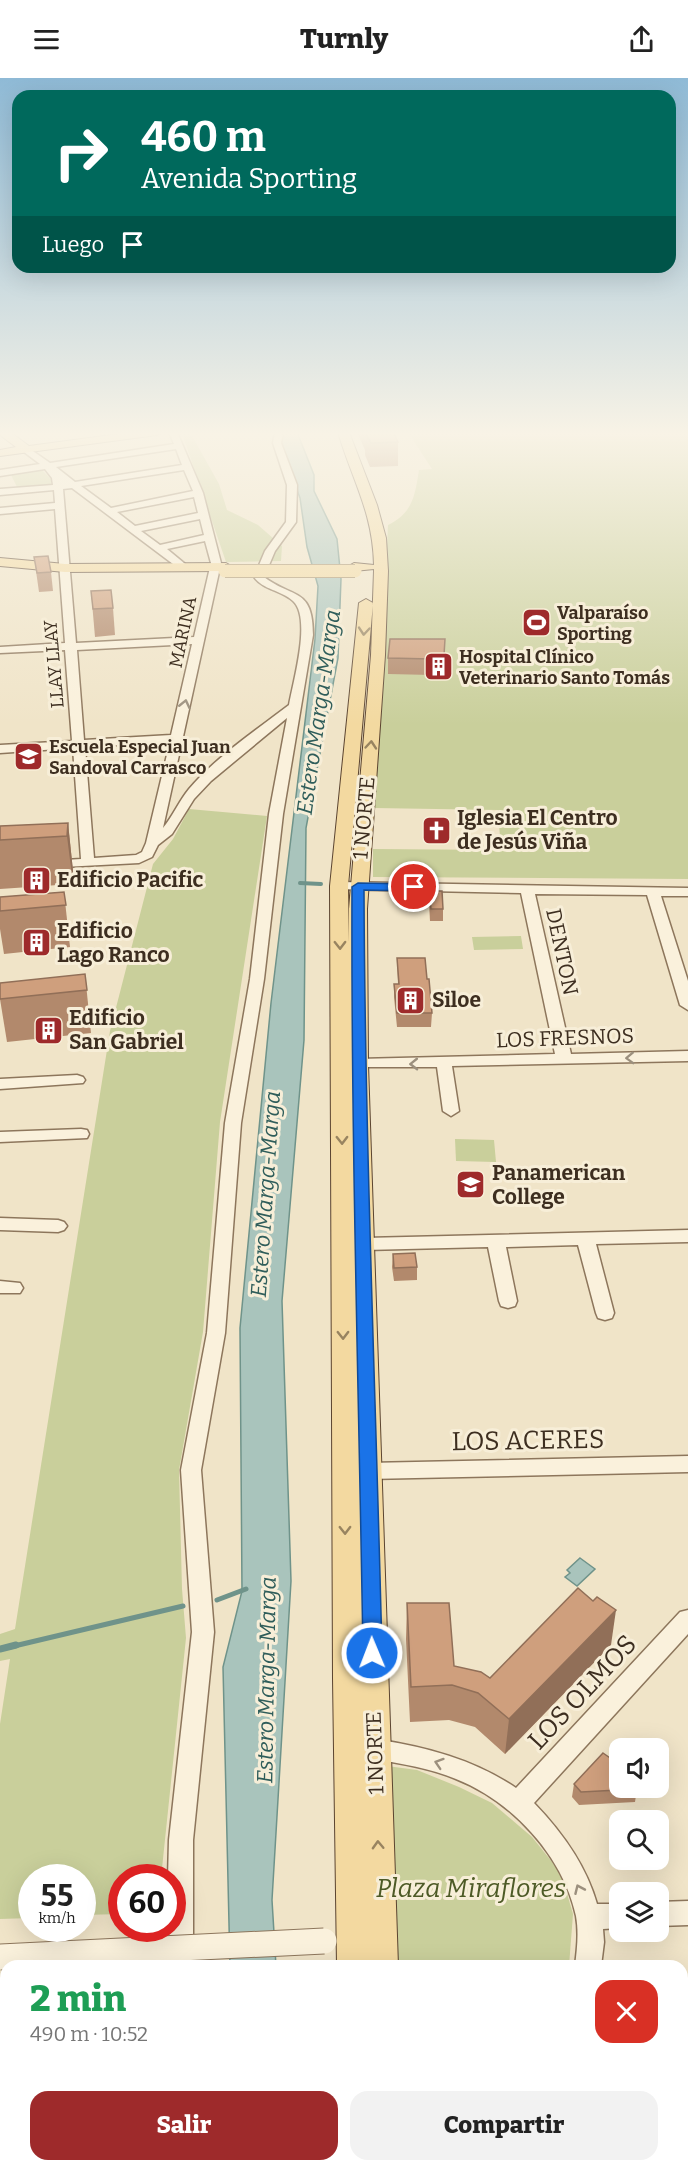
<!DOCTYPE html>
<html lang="es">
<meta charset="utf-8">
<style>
body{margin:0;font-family:Bitter,serif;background:#f2f2f2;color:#222;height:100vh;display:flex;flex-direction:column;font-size:22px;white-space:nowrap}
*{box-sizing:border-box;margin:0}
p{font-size:20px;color:#767676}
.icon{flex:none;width:33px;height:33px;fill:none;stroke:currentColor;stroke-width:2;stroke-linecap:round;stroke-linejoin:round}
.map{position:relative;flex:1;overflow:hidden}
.details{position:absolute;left:0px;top:1882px;width:688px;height:212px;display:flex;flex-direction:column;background:#fff;border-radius:18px 18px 0 0;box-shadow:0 6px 24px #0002}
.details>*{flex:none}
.guide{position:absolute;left:12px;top:12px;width:664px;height:183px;border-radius:18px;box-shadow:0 6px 24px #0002;background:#00695c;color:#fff;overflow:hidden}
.tools{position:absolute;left:609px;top:1660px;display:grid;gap:12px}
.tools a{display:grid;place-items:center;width:60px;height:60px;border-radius:12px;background:#fff;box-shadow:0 6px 24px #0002;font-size:30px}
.speed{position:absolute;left:18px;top:1786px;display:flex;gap:12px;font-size:30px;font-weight:700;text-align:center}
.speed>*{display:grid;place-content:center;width:78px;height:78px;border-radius:50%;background:#fff;box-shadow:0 6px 24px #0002;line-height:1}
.speed small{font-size:15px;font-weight:400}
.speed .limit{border:9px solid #d22;background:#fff;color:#111}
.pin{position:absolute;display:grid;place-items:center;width:51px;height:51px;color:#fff;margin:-26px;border:3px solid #fff;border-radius:50%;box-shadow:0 2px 6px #0007}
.me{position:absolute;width:66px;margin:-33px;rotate:359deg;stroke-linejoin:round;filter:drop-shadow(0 0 4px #0008)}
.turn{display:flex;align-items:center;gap:21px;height:126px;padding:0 30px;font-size:27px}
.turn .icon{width:78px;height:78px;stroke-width:2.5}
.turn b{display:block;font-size:42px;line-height:51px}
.then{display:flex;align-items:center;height:57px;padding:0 30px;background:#0003;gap:12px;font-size:22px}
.round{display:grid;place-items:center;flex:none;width:63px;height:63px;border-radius:18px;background:#f2f2f2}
.headline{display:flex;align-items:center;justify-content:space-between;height:102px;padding:0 30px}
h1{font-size:36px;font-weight:800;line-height:45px;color:#1e9e55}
.action{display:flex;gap:12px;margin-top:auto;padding:12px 30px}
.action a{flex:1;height:69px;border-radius:18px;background:#9e2a2b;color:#fff;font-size:24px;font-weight:800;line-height:69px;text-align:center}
.action a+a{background:#f2f2f2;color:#222}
header{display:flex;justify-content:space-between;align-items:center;height:78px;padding:0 30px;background:#fff;font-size:27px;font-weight:800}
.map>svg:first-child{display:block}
.green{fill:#c9cf9b}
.water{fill:#a9c4bc;stroke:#6f938a;stroke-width:1.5}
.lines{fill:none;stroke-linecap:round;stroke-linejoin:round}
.stream-far2{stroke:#6f938a;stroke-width:4}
.stream-far1{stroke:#6f938a;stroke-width:5}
.stream{stroke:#6f938a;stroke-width:7}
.minor-casing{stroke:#8d765c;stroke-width:3}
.major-casing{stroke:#5b4430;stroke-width:2}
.minor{fill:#faf1dc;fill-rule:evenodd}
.major{fill:#f3d9a0;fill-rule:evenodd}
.minor-bridge-casing{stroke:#8d765c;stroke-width:27;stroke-linecap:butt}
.major-bridge-casing{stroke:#5b4430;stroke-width:14;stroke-linecap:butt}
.minor-bridge{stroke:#faf1dc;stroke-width:25}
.major-bridge{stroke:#f3d9a0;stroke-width:13}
.wall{fill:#b2896c}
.shaded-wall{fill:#916f58}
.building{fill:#cf9f7d;stroke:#916f58;stroke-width:1.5}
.oneway{stroke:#988460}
.oneway2{stroke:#9c907e}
.route{fill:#1a73e8;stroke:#114b97;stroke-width:1.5}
.labels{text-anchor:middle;stroke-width:6;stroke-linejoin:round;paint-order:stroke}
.far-poi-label{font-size:18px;font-weight:bold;fill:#3d2e20;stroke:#f7eed8;text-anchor:start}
.far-street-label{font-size:18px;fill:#3d2e20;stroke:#f7eed8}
.street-label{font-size:21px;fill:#3d2e20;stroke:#f7eed8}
.poi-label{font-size:21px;font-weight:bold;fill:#3d2e20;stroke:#f7eed8;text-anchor:start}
.water-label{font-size:22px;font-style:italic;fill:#2f5d5a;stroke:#f7eed8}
.near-street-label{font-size:26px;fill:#3d2e20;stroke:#f7eed8}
.near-park-label{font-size:26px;font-style:italic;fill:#4d5a26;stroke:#f7eed8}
</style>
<header><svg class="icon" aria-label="menu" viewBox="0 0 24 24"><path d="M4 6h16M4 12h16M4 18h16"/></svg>Turnly<svg class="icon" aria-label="share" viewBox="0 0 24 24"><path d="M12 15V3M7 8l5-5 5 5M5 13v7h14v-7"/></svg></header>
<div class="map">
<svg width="688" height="2093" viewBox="0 0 688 2093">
<rect width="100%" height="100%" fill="#f0e4c8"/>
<!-- green -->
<g class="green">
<path d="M408,354H688V801L373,799V771L501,772L498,732L374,730L388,447C413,435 415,417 419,392L432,391Z"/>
<polygon points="182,355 191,356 219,406 227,432 258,447 282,468 281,483 226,484"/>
<polygon points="40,390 51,401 51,408 18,411 10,395"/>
<polygon points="189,731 267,738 220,1044 203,1254 179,1392 182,1511 186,1560 161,1800 122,1800 121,1836 83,1837 82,1800 32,1800 31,1840 0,1841 0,1646 10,1581 0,1583 0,1556 15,1551 110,953 153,786 173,761"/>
<polygon points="521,858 523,871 474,872 472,859"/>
<polygon points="455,1061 494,1062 496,1084 456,1083"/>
<polygon points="387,1688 417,1692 459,1709 492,1725 532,1759 561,1795 573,1836 569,1888 397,1888"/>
</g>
<!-- water -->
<g class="water">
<polygon points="282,354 297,354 314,397 314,413 337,461 341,501 338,580 306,750 304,962 282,1223 291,1503 272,1822 276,1888 230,1888 223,1589 242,1513 240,1250 271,925 315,561 318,508 307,469 300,420 279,362"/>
<polygon points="580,1480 595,1491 577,1508 565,1499 570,1495 567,1492"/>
</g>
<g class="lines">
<!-- stream-far2 -->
<polyline class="stream-far2" points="300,805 321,806"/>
<!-- stream-far1 -->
<g class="stream-far1">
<polyline points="217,1522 246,1511"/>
<polyline points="10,1569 183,1528"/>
</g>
<!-- stream -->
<polyline class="stream" points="0,1571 16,1567"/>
<defs>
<g id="minor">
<path d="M169,354H177L203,415L221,485L163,750C173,738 179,723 189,711C217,678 255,653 289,627C293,604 312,540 293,523C281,512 263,512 254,499L265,473L286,444L287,407L273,365L275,354H283L281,365L297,407L296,444L275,473L264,499C293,521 313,509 313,557L283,736L264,901L241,1045L225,1255L201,1392L214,1554L193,1762V1888H167L168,1851H172V1800H168L169,1762L192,1554L181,1392L207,1255L225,1045L250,901L269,736L287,640L211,703L194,721L172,756L158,767L152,779L139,785L44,790L42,787L49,783L81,781L73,670L0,675V667L72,663L65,572L0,575V569L65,565L55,431L0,436V430L55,425L54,412L0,417V411L53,407L52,400L45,391L0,398V392L40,386L24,374V370L27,369L50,385L174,366ZM176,371L182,387L75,404L56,389ZM184,392L193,413L111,430L81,408ZM72,410L181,492L190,490L167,471L205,463L211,485L194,559L76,565L63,411ZM194,419L198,435L135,448L117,434ZM200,441L204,457L160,467L141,453ZM192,566L171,657L84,662L77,572ZM170,664L146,765L142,774L136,777L94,780L85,669Z"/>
<polygon points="339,804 688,810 688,818 661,818 688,903 688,932 680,927 647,817 535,816 571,976 688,973 688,983 452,988 459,1033 451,1038 443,1033 437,989 352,989 350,986 358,981 555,976 521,815 334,811 332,808"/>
<polygon points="77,997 83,999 85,1002 83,1005 0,1011 0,1001"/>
<polygon points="81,1051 87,1052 89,1056 87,1060 0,1064 0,1054"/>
<polygon points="0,1140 58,1142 64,1144 67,1148 64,1152 58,1154 0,1152"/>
<polygon points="688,1152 688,1164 596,1166 614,1235 612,1240 605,1242 598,1240 596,1235 578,1167 506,1169 517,1223 515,1228 508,1230 501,1228 499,1223 488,1169 365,1172 359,1170 356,1166 359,1162 365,1160"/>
<polygon points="0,1203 20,1205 23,1210 20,1215 0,1215"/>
<polygon points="688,1378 688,1394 368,1401 361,1399 358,1393 361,1387 368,1385"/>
<path d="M688,1532V1556L534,1725C562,1754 586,1787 597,1826H620V1850L603,1851L604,1864L601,1888H575C577,1871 579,1855 576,1838C563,1778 512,1723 456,1701C430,1690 402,1686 375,1681L367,1678L363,1671L367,1664L375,1661C426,1669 473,1681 516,1710L680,1534Z"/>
<polygon points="688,1823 688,1847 658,1848 658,1824"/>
<polygon points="682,2070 688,2072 688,2093 672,2093 670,2088 682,2088"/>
<polygon points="131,2088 159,2088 158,2093 130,2093"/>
</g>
<g id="major">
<polygon points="0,354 10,354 29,368 134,354 163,354 157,357 0,378 0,372 16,369 0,357"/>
<path d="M338,354H349L377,427L386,460L388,493L385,577L367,831L368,986L398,1888H337L333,1600L330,808L359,525L366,521L373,525L348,808L349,865V831L371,577L374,493V491L354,493L347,489L354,485L374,487C373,434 352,402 338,354Z"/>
<polygon points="0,480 65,486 226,485 233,489 226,493 65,494 0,488"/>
<rect x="337" y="2088" width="36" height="5"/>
<rect x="374" y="2088" width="36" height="5"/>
</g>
</defs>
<!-- minor casing -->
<use href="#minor" class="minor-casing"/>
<!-- major casing -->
<use href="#major" class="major-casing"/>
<!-- minor -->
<use href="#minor" class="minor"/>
<!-- major -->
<use href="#major" class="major"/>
<defs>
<polyline id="minor-bridge" points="0,1879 324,1863"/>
<polyline id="major-bridge" points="225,493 355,493"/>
</defs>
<!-- minor-bridge casing -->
<use href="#minor-bridge" class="minor-bridge-casing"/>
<!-- major-bridge casing -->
<use href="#major-bridge" class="major-bridge-casing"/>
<!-- minor-bridge -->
<use href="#minor-bridge" class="minor-bridge"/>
<!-- major-bridge -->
<use href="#major-bridge" class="major-bridge"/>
</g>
<!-- wall -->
<g class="wall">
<polygon points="357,354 393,354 398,364 398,388 370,389 365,377 365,372"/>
<polygon points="34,479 51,494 53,513 39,514"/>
<polygon points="91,513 113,530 115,557 95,559"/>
<polygon points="445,561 444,592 432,592 432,597 388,596 388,580"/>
<polygon points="68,745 73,793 73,806 0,811 0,748"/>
<polygon points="429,813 443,831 443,843 430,843 429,825"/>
<polygon points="64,814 70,869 4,876 0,851 0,819"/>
<polygon points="397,880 427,901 432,935 431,949 397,949 394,919 394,906 398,906"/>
<polygon points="85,896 91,955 7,964 0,921"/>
<polygon points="393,1176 417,1189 417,1202 394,1203 392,1189"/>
<polygon points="407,1525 454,1588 490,1600 611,1567 505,1676 475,1649 449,1642 410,1644 406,1561"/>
<polygon points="574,1706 637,1711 635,1724 579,1727 572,1719"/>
</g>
<!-- shaded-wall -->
<g class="shaded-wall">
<polygon points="68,745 73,793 73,806 67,758"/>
<polygon points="616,1532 611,1567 505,1676 509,1641"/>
</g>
<!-- building -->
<g class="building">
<polygon points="365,354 393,354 398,364 371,365"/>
<polygon points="48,478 51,494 37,495 34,479"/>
<polygon points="111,512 113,530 93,531 91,513"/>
<polygon points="390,561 445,561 444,577 432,577 432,581 388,580"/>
<polygon points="68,745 67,758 0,762 0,748"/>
<polygon points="429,813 442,813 443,831 431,831"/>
<polygon points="64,814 66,827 0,833 0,819"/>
<polygon points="397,880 425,880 427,901 429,901 432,935 397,935 394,906 399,906"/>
<polygon points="85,896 87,912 0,921 0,905"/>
<polygon points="415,1175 417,1189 394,1190 393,1176"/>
<polygon points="578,1510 593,1523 597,1519 616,1532 509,1641 478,1615 452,1607 411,1609 407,1525 449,1525 454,1588 481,1594 490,1600"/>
<polygon points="603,1675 620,1687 620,1710 637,1710 637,1711 581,1714 574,1706"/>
</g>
<!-- one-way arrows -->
<defs><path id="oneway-chevron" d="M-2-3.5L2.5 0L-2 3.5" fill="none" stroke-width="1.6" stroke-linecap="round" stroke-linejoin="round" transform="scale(1.5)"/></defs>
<g class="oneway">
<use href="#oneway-chevron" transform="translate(364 553) rotate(95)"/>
<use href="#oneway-chevron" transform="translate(371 667) rotate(-85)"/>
<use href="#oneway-chevron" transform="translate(340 867) rotate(89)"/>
<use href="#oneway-chevron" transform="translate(342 1062) rotate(89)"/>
<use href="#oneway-chevron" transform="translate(343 1257) rotate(89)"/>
<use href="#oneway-chevron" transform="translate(345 1452) rotate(89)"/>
<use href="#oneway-chevron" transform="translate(378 1767) rotate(-92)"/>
</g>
<g class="oneway2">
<use href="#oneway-chevron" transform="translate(185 626) rotate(-77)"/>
<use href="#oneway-chevron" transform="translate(630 980) rotate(178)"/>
<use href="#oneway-chevron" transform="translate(414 986) rotate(179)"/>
<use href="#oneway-chevron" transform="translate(439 1685) rotate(-162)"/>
<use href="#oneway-chevron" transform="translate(579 1811) rotate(-114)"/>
</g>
<!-- sky -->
<linearGradient id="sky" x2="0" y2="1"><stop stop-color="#8fbad6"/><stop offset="0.55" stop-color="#f8f3e6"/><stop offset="1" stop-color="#f8f3e6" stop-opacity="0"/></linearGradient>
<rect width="688" height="647" fill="url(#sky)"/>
<!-- route -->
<path class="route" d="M358,805L414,806L420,809L414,813L364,812C365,1067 376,1321 382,1575L379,1581L372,1583L366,1581L363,1575C359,1320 351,1064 352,809Z"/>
<!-- icons -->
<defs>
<symbol id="stadium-square" viewBox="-11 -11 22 22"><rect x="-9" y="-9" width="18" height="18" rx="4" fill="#9e2a2b" stroke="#f7eed8"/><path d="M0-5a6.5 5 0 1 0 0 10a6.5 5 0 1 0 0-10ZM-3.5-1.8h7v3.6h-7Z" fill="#fff"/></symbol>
<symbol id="building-square" viewBox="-11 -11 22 22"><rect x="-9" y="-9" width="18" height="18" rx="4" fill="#9e2a2b" stroke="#f7eed8"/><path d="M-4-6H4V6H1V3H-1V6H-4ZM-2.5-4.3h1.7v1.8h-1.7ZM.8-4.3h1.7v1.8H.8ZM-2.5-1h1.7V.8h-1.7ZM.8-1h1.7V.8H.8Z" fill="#fff"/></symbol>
<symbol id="school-square" viewBox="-11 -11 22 22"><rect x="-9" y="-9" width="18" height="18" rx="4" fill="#9e2a2b" stroke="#f7eed8"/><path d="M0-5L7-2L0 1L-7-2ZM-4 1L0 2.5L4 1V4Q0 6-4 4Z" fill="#fff"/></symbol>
<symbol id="church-square" viewBox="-11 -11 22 22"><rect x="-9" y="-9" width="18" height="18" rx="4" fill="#9e2a2b" stroke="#f7eed8"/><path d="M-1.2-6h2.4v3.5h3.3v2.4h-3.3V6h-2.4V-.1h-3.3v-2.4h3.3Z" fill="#fff"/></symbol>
</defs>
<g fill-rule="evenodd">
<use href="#stadium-square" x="520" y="528" width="33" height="33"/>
<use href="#building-square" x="422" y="572" width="33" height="33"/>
<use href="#school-square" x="12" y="662" width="33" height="33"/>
<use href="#church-square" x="420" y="736" width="33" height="33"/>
<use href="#building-square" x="20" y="786" width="33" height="33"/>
<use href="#building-square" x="20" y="848" width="33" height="33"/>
<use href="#building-square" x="394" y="906" width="33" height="33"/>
<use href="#building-square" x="32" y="936" width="33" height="33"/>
<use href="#school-square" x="454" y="1090" width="33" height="33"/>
</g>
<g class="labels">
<!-- far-poi labels -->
<g class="far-poi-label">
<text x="557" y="541">Valparaíso<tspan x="557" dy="21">Sporting</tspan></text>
<text x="459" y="585">Hospital Clínico<tspan x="459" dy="21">Veterinario Santo Tomás</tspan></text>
<text x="49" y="675">Escuela Especial Juan<tspan x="49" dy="21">Sandoval Carrasco</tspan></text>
</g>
<!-- far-street labels -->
<g class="far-street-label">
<text transform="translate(183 554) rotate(-78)" y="6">MARINA</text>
<text transform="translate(54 586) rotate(-95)" y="6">LLAY LLAY</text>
</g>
<!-- street labels -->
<g class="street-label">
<text transform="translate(364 740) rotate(-85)" y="7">1 NORTE</text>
<text transform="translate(562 874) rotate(78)" y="7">DENTON</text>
<text transform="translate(565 960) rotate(-2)" y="7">LOS FRESNOS</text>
<text transform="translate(375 1675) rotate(-92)" y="7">1 NORTE</text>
</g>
<!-- poi labels -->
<g class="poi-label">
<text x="457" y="747">Iglesia El Centro<tspan x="457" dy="24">de Jesús Viña</tspan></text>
<text x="57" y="809">Edificio Pacific</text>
<text x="57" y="860">Edificio<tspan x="57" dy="24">Lago Ranco</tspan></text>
<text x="432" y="929">Siloe</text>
<text x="69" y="947">Edificio<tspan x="69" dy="24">San Gabriel</tspan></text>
<text x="492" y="1102">Panamerican<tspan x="492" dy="24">College</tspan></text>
</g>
<!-- water labels -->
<g class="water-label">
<text transform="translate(318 634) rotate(-82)" y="8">Estero Marga-Marga</text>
<text transform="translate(265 1116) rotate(-86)" y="8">Estero Marga-Marga</text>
<text transform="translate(266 1602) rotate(-89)" y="8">Estero Marga-Marga</text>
</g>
<!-- near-street labels -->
<g class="near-street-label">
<text transform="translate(528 1362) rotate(-1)" y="9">LOS ACERES</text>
<text transform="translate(582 1614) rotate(-47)" y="9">LOS OLMOS</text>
</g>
<!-- near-park labels -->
<g class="near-park-label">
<text x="471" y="1819">Plaza Miraflores</text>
</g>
</g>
</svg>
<div class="tools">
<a><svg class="icon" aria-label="sound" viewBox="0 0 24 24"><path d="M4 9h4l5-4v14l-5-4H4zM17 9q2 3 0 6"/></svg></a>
<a><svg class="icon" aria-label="search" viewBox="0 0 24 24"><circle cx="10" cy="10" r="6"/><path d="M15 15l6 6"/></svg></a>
<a><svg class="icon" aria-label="layers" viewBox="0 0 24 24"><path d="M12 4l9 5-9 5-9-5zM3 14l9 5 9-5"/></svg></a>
</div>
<div class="speed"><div>55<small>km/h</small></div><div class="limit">60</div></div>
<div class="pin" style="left:414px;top:809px;background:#d93025"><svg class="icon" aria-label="arrive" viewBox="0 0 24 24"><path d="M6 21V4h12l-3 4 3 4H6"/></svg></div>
<svg class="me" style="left:372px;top:1575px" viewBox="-20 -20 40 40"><circle r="17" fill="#1a73e8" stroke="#fff" stroke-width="3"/><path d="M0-11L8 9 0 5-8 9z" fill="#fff"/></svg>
<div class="guide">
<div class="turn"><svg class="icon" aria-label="right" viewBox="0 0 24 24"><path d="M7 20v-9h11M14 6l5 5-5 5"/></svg><div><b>460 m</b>Avenida Sporting</div></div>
<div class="then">Luego<svg class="icon" aria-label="arrive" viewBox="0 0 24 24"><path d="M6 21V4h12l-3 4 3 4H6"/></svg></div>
</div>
<section class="details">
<div class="headline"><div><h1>2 min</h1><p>490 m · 10:52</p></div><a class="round" style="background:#d93025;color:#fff"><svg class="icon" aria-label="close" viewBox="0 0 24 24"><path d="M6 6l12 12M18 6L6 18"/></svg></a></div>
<div class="action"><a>Salir</a><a>Compartir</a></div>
</section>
</div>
